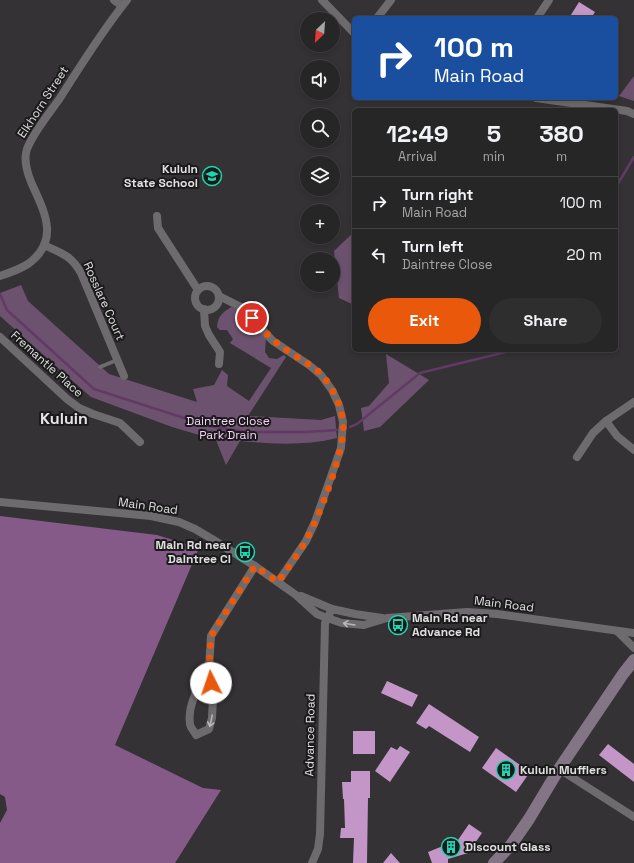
<!DOCTYPE html>
<meta charset="utf-8">
<style>
body{margin:0;font-family:"Space Grotesk",sans-serif;background:#2f2e2f;color:#f1f3f6;height:100vh;display:flex;flex-direction:column;font-size:15px;white-space:nowrap}
*{box-sizing:border-box;margin:0}
p{font-size:13px;color:#a4a5a7}
.icon{flex:none;width:22px;height:22px;fill:none;stroke:currentColor;stroke-width:2;stroke-linecap:round;stroke-linejoin:round}
.map{position:relative;flex:1;overflow:hidden}
.sheet{position:absolute;left:352px;top:108px;width:266px;height:244px;display:flex;flex-direction:column;background:#272627;border-radius:6px;box-shadow:0 2px 6px #0003,0 0 0 1px #434344}
.sheet>*{flex:none}
.top-card{position:absolute;left:352px;top:16px;width:266px;height:84px;border-radius:6px;box-shadow:0 2px 6px #0003,0 0 0 1px #434344;background:#1a4fa0;color:#fff;overflow:hidden}
.needle{width:26px;rotate:205deg}
.fabs{position:absolute;left:300px;top:12px;display:grid;gap:8px}
.fabs a{display:grid;place-items:center;width:40px;height:40px;border-radius:50%;background:#272627;box-shadow:0 2px 6px #0003,0 0 0 1px #434344;font-size:20px}
.pin{position:absolute;display:grid;place-items:center;width:34px;height:34px;color:#fff;margin:-17px;border:2px solid #fff;border-radius:50%;box-shadow:0 1px 4px #0007}
.me{position:absolute;width:44px;margin:-22px;rotate:356deg;stroke-linejoin:round;filter:drop-shadow(0 0 3px #0008)}
.turn{display:flex;align-items:center;gap:14px;height:84px;padding:0 16px;font-size:18px}
.turn .icon{width:52px;height:52px;stroke-width:2.5}
.turn b{display:block;font-size:28px;line-height:34px}
.eta{display:flex;justify-content:space-evenly;align-items:center;height:68px;text-align:center}
.eta b{font-size:24px;font-weight:700;line-height:28px}
.button{display:flex;gap:8px;margin-top:auto;padding:8px 16px}
.button a{flex:1;height:46px;border-radius:24px;background:#ea580c;color:#fff;font-size:16px;font-weight:700;line-height:46px;text-align:center}
.button a+a{background:#2f2e2f;color:#f1f3f6}
ul{padding:0;list-style:none}
li{display:flex;align-items:center;gap:12px;height:52px;padding:0 16px;border-top:1px solid #434344}
li div{flex:1}
li b{display:block;font-size:15px}
li em{font-style:normal}
.map>svg:first-child{display:block}
.green{fill:#6d526f}
.forest{fill:#855a88}
.lines{fill:none;stroke-linecap:round;stroke-linejoin:round}
.stream{stroke:#623a65;stroke-width:2.5}
.building{fill:#c496c7}
.lane{stroke:#6d6b6d;stroke-width:4}
.street{stroke:#6d6b6d;stroke-width:8}
.secondary{stroke:#847586;stroke-width:12}
.oneway{stroke:#b8b6b8}
.route{stroke:#ea580c;stroke-width:7;stroke-dasharray:0 12.6}
.labels{text-anchor:middle;stroke-width:4;stroke-linejoin:round;paint-order:stroke}
.street-label{font-size:12px;fill:#e0dfe0;stroke:#1b1a1b}
.poi-label{font-size:12px;font-weight:bold;fill:#e0dfe0;stroke:#1b1a1b;text-anchor:start}
.park-label{font-size:12px;fill:#f8d1fa;stroke:#1b1a1b}
.district-label{font-size:16px;font-weight:bold;fill:#e4e2e5;stroke:#1b1a1b}
</style>
<div class="map">
<svg width="634" height="863" viewBox="0 0 634 863">
<rect width="100%" height="100%" fill="#343234"/>
<!-- green -->
<g class="green">
<polygon points="634,76 634,101 619,96"/>
<polygon points="354,232 354,305 339,298 334,251"/>
<path d="M21,285L28,301L109,374L197,402L193,389L214,385L222,370L228,375L227,386L249,401L271,368L230,343L233,339L227,330H220L217,327C218,316 222,313 231,307L239,309L243,314L238,320L251,333L257,328L266,338L265,352L269,358L277,359L284,355L286,357L248,416L321,420L335,416L337,438C305,446 272,444 240,441L226,465L216,440L172,427L91,397L85,392L0,316V293Z"/>
<polygon points="386,354 429,380 380,427 364,431 361,408 369,406 389,383"/>
</g>
<!-- forest -->
<polygon class="forest" points="0,516 157,535 199,548 115,745 203,788 221,790 175,863 0,863 0,823 7,810 5,797 0,794"/>
<g class="lines">
<!-- stream -->
<g class="stream">
<polyline points="616,187 634,157"/>
<polyline points="0,294 7,310 94,389 209,426 247,432 306,432 337,430"/>
<polyline points="350,427 357,424 420,373 514,350"/>
</g>
</g>
<!-- building -->
<g class="building">
<polygon points="579,2 595,12 591,18 569,18"/>
<polygon points="387,681 418,695 412,707 381,693"/>
<polygon points="429,704 479,737 470,752 429,726 426,729 416,723"/>
<rect x="353" y="731" width="22" height="23"/>
<polygon points="608,744 634,764 634,782 599,755"/>
<polygon points="400,746 410,752 390,782 375,771 391,747 397,750"/>
<polygon points="496,748 530,772 516,792 482,768"/>
<polygon points="351,771 370,771 370,798 368,798 367,863 353,863 354,838 340,838 341,828 345,828 344,799 343,799 342,782 351,782"/>
<polygon points="469,824 482,833 468,853 448,859 448,863 432,863 428,852 458,840"/>
<polygon points="391,853 400,863 383,863"/>
</g>
<g class="lines">
<!-- lane -->
<polyline class="lane" points="100,367 117,360"/>
<!-- street -->
<g class="street">
<polyline points="114,0 122,6"/>
<polyline points="322,0 354,33"/>
<polyline points="377,18 391,0"/>
<polyline points="537,18 549,0"/>
<polyline points="536,98 627,111 634,114"/>
<polyline points="157,216 158,228 198,290"/>
<path d="M44,245C61,253 71,255 81,273L124,376"/>
<path d="M0,276C9,273 20,269 28,264C61,240 44,211 31,182C27,172 23,160 27,149C34,131 49,114 60,98C81,65 102,31 127,0"/>
<circle cx="207" cy="298" r="12"/>
<polyline points="219,296 241,307 273,341 309,365 321,375 332,390 339,405 343,422 341,448 315,522 306,541 278,582"/>
<polyline points="204,309 205,326 209,335 220,352 219,364"/>
<polyline points="0,337 67,399 79,408 93,414 120,423 140,442"/>
<polyline points="606,421 617,436 634,450"/>
<polyline points="577,457 593,433 606,421 634,402"/>
<polyline points="0,502 151,516 179,522 195,529 212,539 255,566 296,595 317,614 327,618 342,623 364,625 387,618 467,612 497,614 634,633"/>
<polyline points="301,596 332,609 355,614 382,618"/>
<polyline points="618,632 634,648"/>
<path d="M209,668C200,685 187,704 190,724C190,727 194,731 196,735L209,729L212,718L213,699L209,668L211,636L255,566"/>
<polyline points="559,769 634,817"/>
<polyline points="312,863 318,849 320,834 325,623 332,609"/>
</g>
<!-- secondary -->
<polyline class="secondary" points="494,863 511,845 529,819 559,769 623,674 634,660"/>
</g>
<!-- one-way arrows -->
<defs><path id="oneway-shaft" d="M-6 0H5M1.5-3L5.5 0L1.5 3" fill="none" stroke-width="1.6" stroke-linecap="round" stroke-linejoin="round"/></defs>
<g class="oneway">
<use href="#oneway-shaft" transform="translate(349 624) rotate(-171)"/>
<use href="#oneway-shaft" transform="translate(211 721) rotate(102)"/>
</g>
<g class="lines">
<!-- route -->
<path class="route" d="M211,683L209,668L211,636L255,566L278,582C287,569 297,556 305,542C319,518 346,448 343,422C341,405 333,388 322,375C311,364 297,358 285,349C272,340 262,329 252,318"/>
</g>
<!-- icons -->
<defs>
<symbol id="school-ring" viewBox="-11 -11 22 22"><circle r="9.5" fill="#1b1a1b" stroke="#1dd5b1" stroke-width="1.5"/><path d="M0-5L7-2L0 1L-7-2ZM-4 1L0 2.5L4 1V4Q0 6-4 4Z" fill="#1dd5b1"/></symbol>
<symbol id="bus-ring" viewBox="-11 -11 22 22"><circle r="9.5" fill="#1b1a1b" stroke="#1dd5b1" stroke-width="1.5"/><path d="M-5-6H5V4H4V6H2V4H-2V6H-4V4H-5ZM-3.5-4V0h7V-4ZM-3.5 1.2v1.5H-2V1.2ZM2 1.2v1.5H3.5V1.2Z" fill="#1dd5b1"/></symbol>
<symbol id="building-ring" viewBox="-11 -11 22 22"><circle r="9.5" fill="#1b1a1b" stroke="#1dd5b1" stroke-width="1.5"/><path d="M-4-6H4V6H1V3H-1V6H-4ZM-2.5-4.3h1.7v1.8h-1.7ZM.8-4.3h1.7v1.8H.8ZM-2.5-1h1.7V.8h-1.7ZM.8-1h1.7V.8H.8Z" fill="#1dd5b1"/></symbol>
</defs>
<g fill-rule="evenodd">
<use href="#school-ring" x="201" y="165" width="22" height="22"/>
<use href="#bus-ring" x="234" y="541" width="22" height="22"/>
<use href="#bus-ring" x="387" y="614" width="22" height="22"/>
<use href="#building-ring" x="495" y="759" width="22" height="22"/>
<use href="#building-ring" x="440" y="836" width="22" height="22"/>
</g>
<g class="labels">
<!-- street labels -->
<g class="street-label">
<text transform="translate(43 102) rotate(-57)" y="4">Elkhorn Street</text>
<text transform="translate(104 301) rotate(66)" y="4">Rosslare Court</text>
<text transform="translate(47 364) rotate(42)" y="4">Fremantle Place</text>
<text transform="translate(148 506) rotate(8)" y="4">Main Road</text>
<text transform="translate(504 604) rotate(7)" y="4">Main Road</text>
<text transform="translate(310 735) rotate(-89)" y="4">Advance Road</text>
</g>
<!-- poi labels -->
<g class="poi-label">
<text x="198" y="173" text-anchor="end">Kuluin<tspan x="198" dy="14">State School</tspan></text>
<text x="231" y="549" text-anchor="end">Main Rd near<tspan x="231" dy="14">Daintree Cl</tspan></text>
<text x="412" y="622">Main Rd near<tspan x="412" dy="14">Advance Rd</tspan></text>
<text x="520" y="774">Kuluin Mufflers</text>
<text x="465" y="851">Discount Glass</text>
</g>
<!-- park labels -->
<g class="park-label">
<text x="228" y="425">Daintree Close<tspan x="228" dy="14">Park Drain</tspan></text>
</g>
<!-- district labels -->
<g class="district-label">
<text x="64" y="424">Kuluin</text>
</g>
</g>
</svg>
<div class="fabs">
<a><svg class="needle" viewBox="-14 -14 28 28"><path d="M0-13l5 13h-10z" fill="#e53935"/><path d="M0 13l5-13h-10z" fill="#a4a5a7"/></svg></a>
<a><svg class="icon" aria-label="sound" viewBox="0 0 24 24"><path d="M4 9h4l5-4v14l-5-4H4zM17 9q2 3 0 6"/></svg></a>
<a><svg class="icon" aria-label="search" viewBox="0 0 24 24"><circle cx="10" cy="10" r="6"/><path d="M15 15l6 6"/></svg></a>
<a><svg class="icon" aria-label="layers" viewBox="0 0 24 24"><path d="M12 4l9 5-9 5-9-5zM3 14l9 5 9-5"/></svg></a>
<a>+</a>
<a>−</a>
</div>
<div class="pin" style="left:252px;top:318px;background:#d93025"><svg class="icon" aria-label="arrive" viewBox="0 0 24 24"><path d="M6 21V4h12l-3 4 3 4H6"/></svg></div>
<svg class="me" style="left:211px;top:683px" viewBox="-20 -20 40 40"><circle r="19" fill="#fff"/><path d="M0-13L10 11 0 6-10 11z" fill="#ea580c"/></svg>
<div class="top-card">
<div class="turn"><svg class="icon" aria-label="right" viewBox="0 0 24 24"><path d="M7 20v-9h11M14 6l5 5-5 5"/></svg><div><b>100 m</b>Main Road</div></div>
</div>
<section class="sheet">
<div class="eta">
<div><b>12:49</b><p>Arrival</p></div>
<div><b>5</b><p>min</p></div>
<div><b>380</b><p>m</p></div>
</div>
<ul>
<li><svg class="icon" aria-label="right" viewBox="0 0 24 24"><path d="M7 20v-9h11M14 6l5 5-5 5"/></svg><div><b>Turn right</b><p>Main Road</p></div><em>100 m</em></li>
<li><svg class="icon" aria-label="left" viewBox="0 0 24 24"><path d="M17 20v-9H6M10 6l-5 5 5 5"/></svg><div><b>Turn left</b><p>Daintree Close</p></div><em>20 m</em></li>
</ul>
<div class="button"><a>Exit</a><a>Share</a></div>
</section>
</div>
